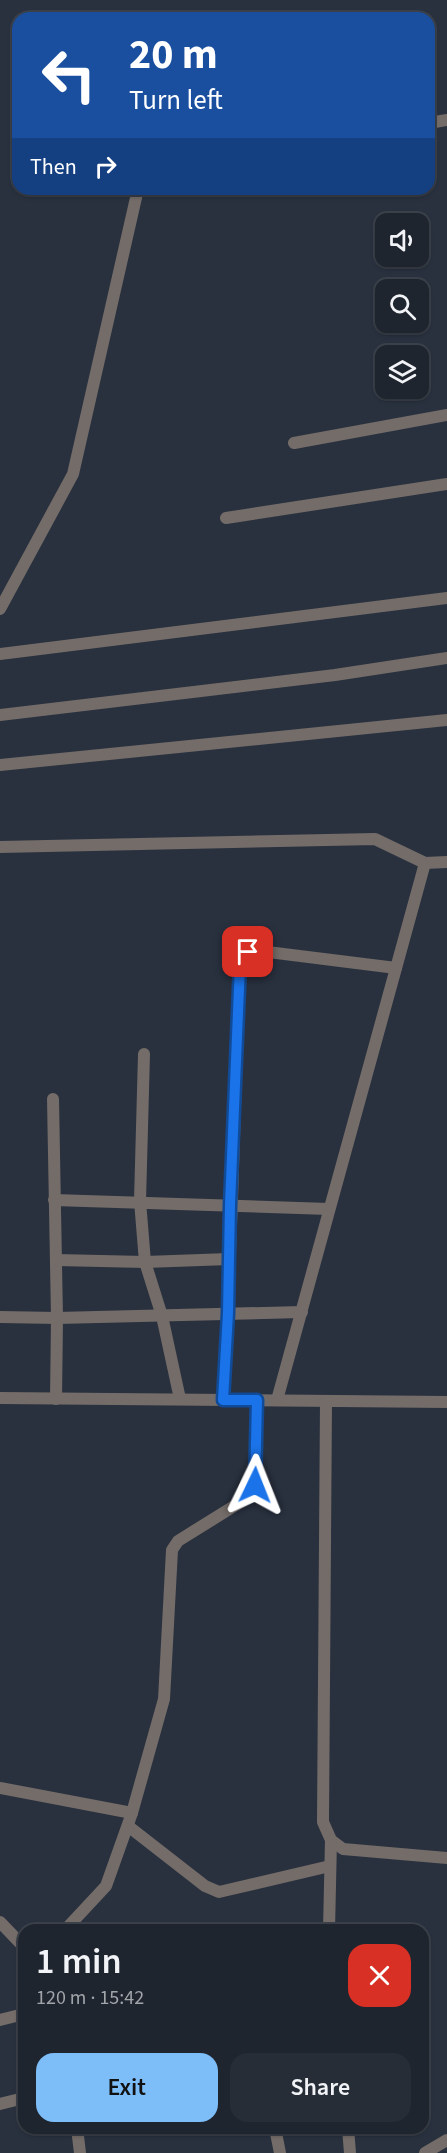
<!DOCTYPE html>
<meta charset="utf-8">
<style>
body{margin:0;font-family:"Source Sans 3",sans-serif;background:#272d37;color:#f1f3f6;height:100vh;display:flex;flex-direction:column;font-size:22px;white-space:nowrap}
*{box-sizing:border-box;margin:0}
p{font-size:20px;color:#a1a5aa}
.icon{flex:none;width:33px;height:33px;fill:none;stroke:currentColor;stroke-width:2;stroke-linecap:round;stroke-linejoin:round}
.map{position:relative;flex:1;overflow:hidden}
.sheet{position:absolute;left:18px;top:1924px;width:411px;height:210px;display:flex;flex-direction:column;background:#1f252f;border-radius:18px;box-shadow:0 2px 4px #0004,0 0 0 2px #3c424b}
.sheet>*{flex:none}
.banner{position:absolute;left:12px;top:12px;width:423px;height:183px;border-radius:18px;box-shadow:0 2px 4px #0004,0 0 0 2px #3c424b;background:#1a4fa0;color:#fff;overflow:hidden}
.tools{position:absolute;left:375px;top:213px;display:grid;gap:12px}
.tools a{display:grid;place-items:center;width:54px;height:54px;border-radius:12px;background:#1f252f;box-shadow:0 2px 4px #0004,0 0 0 2px #3c424b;font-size:30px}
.pin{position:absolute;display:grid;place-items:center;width:51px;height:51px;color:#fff;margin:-26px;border-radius:12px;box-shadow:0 3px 9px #0006}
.me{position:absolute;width:66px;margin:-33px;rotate:2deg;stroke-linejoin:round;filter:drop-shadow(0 0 4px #0008)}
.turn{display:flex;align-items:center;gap:21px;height:126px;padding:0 18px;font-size:27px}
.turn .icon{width:78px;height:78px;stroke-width:2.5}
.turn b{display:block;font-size:42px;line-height:51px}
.then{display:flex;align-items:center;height:57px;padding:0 18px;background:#0003;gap:12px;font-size:22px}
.round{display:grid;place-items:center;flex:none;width:63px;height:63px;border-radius:18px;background:#272d37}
.overview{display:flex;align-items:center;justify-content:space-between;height:102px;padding:0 18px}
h1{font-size:36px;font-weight:600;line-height:45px}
.primary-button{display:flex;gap:12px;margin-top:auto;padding:12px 18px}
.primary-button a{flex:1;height:69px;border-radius:18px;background:#7dbef9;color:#111;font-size:24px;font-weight:600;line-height:69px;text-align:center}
.primary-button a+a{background:#272d37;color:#f1f3f6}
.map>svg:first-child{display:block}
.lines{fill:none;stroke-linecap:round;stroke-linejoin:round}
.street{stroke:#746c68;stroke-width:12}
.route-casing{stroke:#114b97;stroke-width:15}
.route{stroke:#1a73e8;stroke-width:10}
</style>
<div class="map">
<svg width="447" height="2153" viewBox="0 0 447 2153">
<rect width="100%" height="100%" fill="#29313f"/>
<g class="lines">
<!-- street -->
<g class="street">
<polyline points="429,123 447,120"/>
<polyline points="294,443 447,415"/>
<polyline points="226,518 447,484"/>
<polyline points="0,609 73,474 138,189"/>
<polyline points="0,654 447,598"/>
<polyline points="0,715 335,675 447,658"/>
<polyline points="0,765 447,720"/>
<polyline points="0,847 375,839 425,863 447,862"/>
<polyline points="144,1054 140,1201 145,1262 162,1316 180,1399"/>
<polyline points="53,1099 57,1318 56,1399"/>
<polyline points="54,1200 329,1209"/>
<polyline points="56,1260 145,1262 229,1259"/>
<polyline points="0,1317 57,1318 302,1312"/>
<polyline points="0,1398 447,1402"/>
<path d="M223,1400C232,1255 234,1109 240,964L245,954L252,950L396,968"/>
<polyline points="277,1400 425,863"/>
<polyline points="326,1401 323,1822 331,1840 343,1849 447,1858"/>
<polyline points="0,1788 132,1813"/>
<polyline points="128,1826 205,1886 219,1892 330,1866"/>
<polyline points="0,1922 24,1947"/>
<polyline points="65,1930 106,1886 132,1813 164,1699 172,1550 178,1541 247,1498 255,1485 257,1400"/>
<polyline points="329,1930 331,1840"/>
<polyline points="0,2020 24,2014"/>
<polyline points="0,2104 24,2098"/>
<polyline points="77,2128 80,2153"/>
<polyline points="275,2128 280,2153"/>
<polyline points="348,2128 350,2153"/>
<polyline points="425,2153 447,2140"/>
</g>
</g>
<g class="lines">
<defs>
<polyline id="route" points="248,952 240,964 230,1205 228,1313 223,1400 257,1400 255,1485"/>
</defs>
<!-- route casing -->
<use href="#route" class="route-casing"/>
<!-- route -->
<use href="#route" class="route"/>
</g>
</svg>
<div class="tools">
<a><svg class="icon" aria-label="sound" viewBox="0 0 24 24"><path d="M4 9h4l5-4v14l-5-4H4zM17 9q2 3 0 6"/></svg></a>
<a><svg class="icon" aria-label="search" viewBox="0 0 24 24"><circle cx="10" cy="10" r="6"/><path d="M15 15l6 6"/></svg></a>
<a><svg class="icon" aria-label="layers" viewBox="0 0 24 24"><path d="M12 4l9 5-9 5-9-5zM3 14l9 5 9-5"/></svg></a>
</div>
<div class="pin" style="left:248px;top:952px;background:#d93025"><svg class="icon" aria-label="arrive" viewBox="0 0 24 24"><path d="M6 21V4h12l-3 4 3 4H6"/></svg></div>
<svg class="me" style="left:255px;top:1485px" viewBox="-20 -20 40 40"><path d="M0-17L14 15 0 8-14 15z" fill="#1a73e8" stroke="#fff" stroke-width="4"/></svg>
<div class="banner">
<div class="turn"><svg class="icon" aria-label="left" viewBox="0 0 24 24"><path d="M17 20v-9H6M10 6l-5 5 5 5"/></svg><div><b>20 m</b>Turn left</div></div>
<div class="then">Then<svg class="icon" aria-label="right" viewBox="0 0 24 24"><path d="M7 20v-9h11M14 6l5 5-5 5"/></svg></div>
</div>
<section class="sheet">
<div class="overview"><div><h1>1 min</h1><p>120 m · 15:42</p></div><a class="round" style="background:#d93025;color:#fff"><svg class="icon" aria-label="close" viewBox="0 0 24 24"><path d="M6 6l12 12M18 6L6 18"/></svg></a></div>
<div class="primary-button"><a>Exit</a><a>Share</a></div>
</section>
</div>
